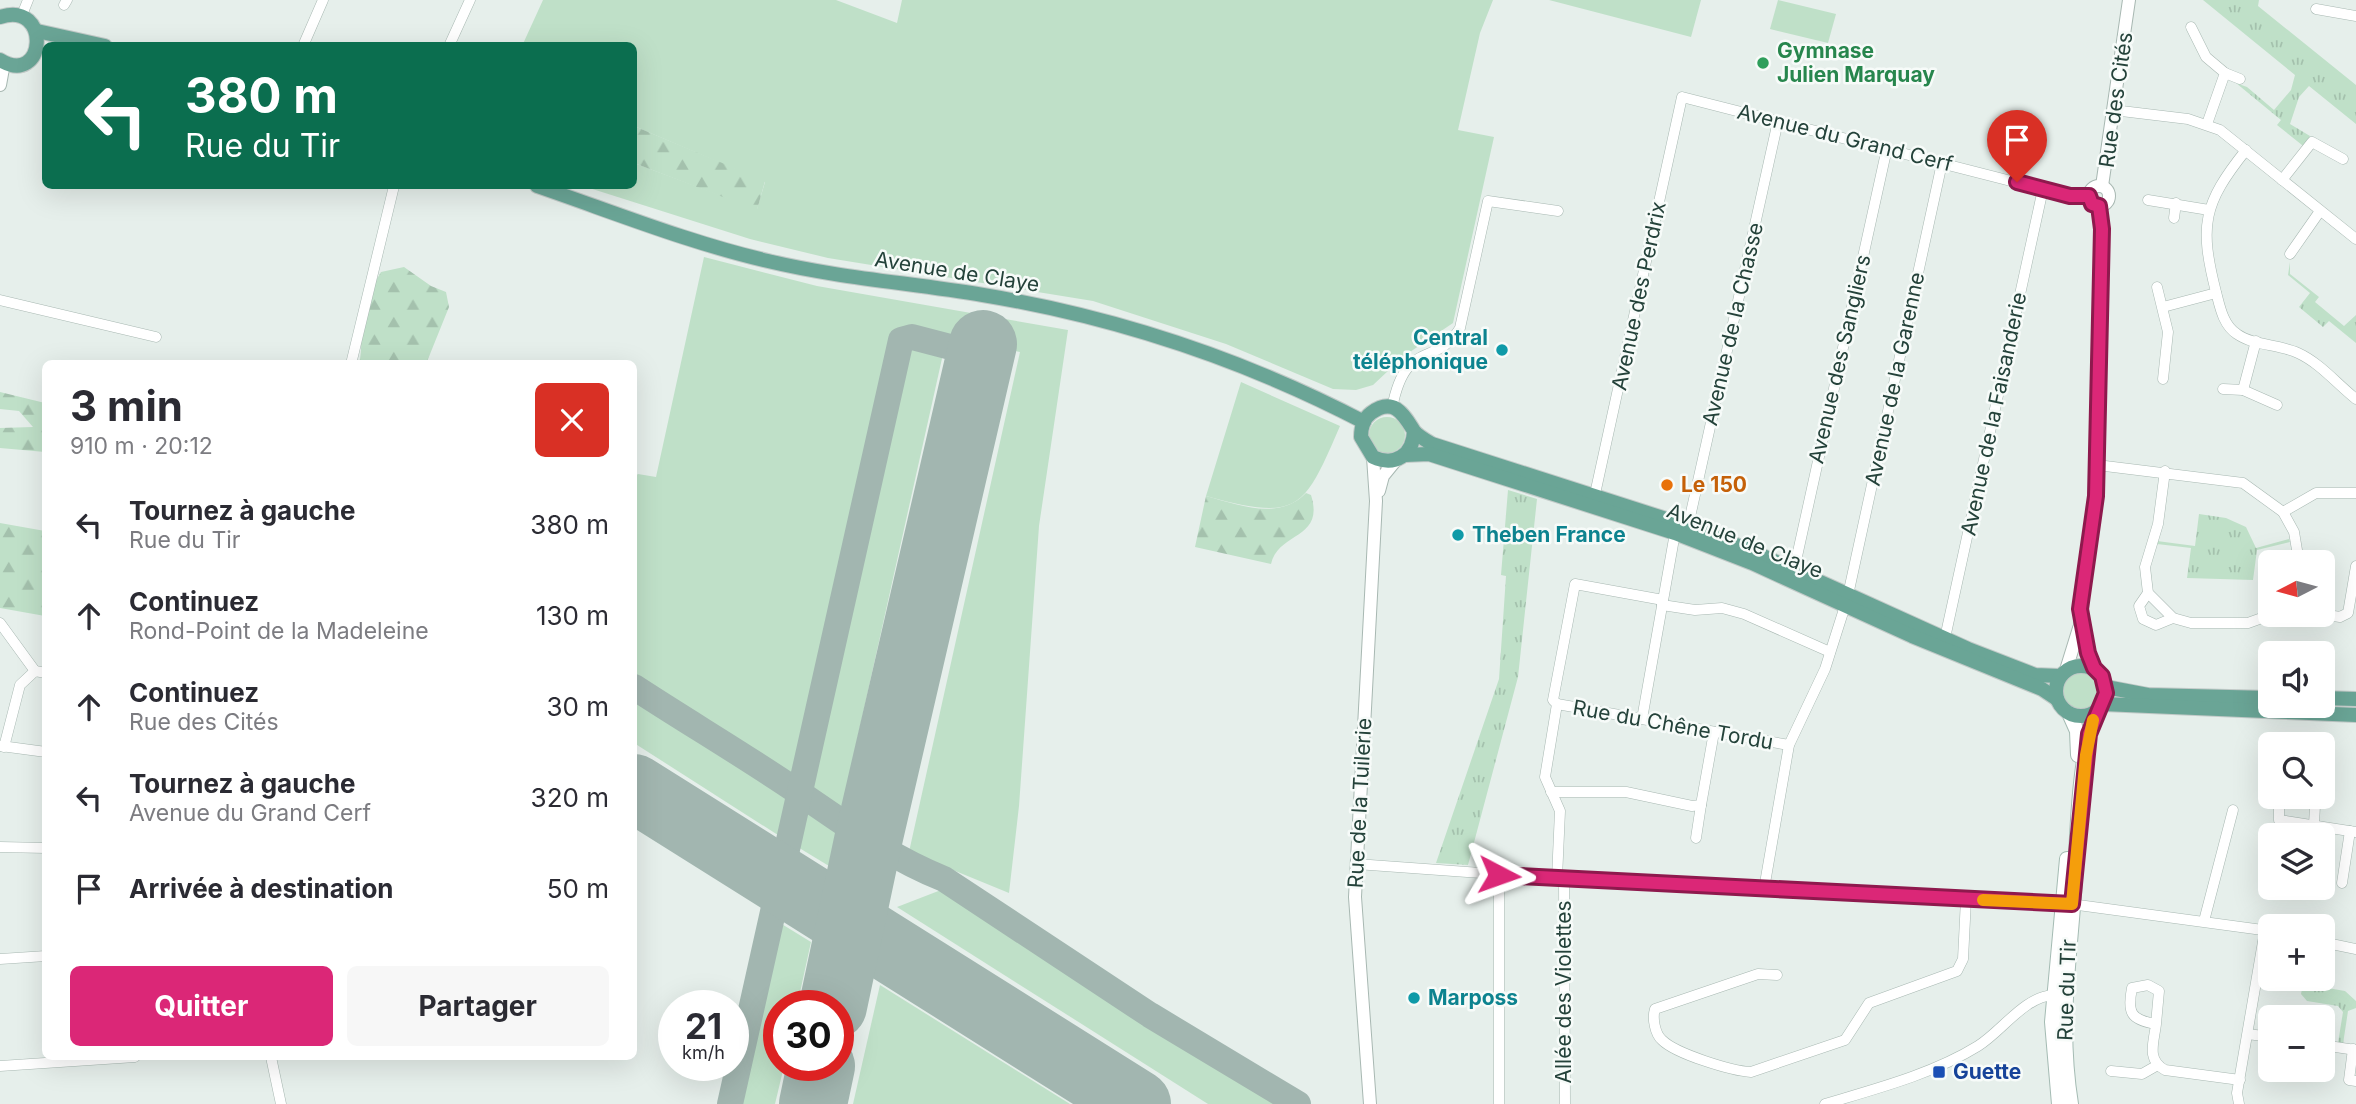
<!DOCTYPE html>
<html lang="fr">
<meta charset="utf-8">
<style>
body{margin:0;font-family:Inter,sans-serif;background:#f7f7f7;color:#2b2b33;height:100vh;display:flex;flex-direction:column;font-size:26px;white-space:nowrap}
*{box-sizing:border-box;margin:0}
p{font-size:23px;color:#7c7c81}
.icon{flex:none;width:38px;height:38px;fill:none;stroke:currentColor;stroke-width:2;stroke-linecap:round;stroke-linejoin:round}
.map{position:relative;flex:1;overflow:hidden}
.panel{position:absolute;left:42px;top:360px;width:595px;height:700px;display:flex;flex-direction:column;background:#fff;border-radius:10px;box-shadow:0 7px 28px #0002}
.panel>*{flex:none}
.banner{position:absolute;left:42px;top:42px;width:595px;height:147px;border-radius:10px;box-shadow:0 7px 28px #0002;background:#0b6e4f;color:#fff;overflow:hidden}
.needle{width:46px;rotate:264deg}
.tools{position:absolute;left:2258px;top:550px;display:grid;gap:14px}
.tools a{display:grid;place-items:center;width:77px;height:77px;border-radius:10px;background:#fff;box-shadow:0 7px 28px #0002;font-size:35px}
.speed{position:absolute;left:658px;top:990px;display:flex;gap:14px;font-size:35px;font-weight:700;text-align:center}
.speed>*{display:grid;place-content:center;width:91px;height:91px;border-radius:50%;background:#fff;box-shadow:0 7px 28px #0002;line-height:1}
.speed small{font-size:18px;font-weight:400}
.speed .limit{border:10px solid #d22;background:#fff;color:#111}
.pin{position:absolute;display:grid;place-items:center;width:60px;height:60px;color:#fff;margin:-72px -30px;border-radius:50% 50% 50% 0;rotate:-45deg;box-shadow:0 0 7px #0007}
.pin .icon{rotate:45deg}
.me{position:absolute;width:77px;margin:-38px;rotate:94deg;stroke-linejoin:round;filter:drop-shadow(0 0 5px #0008)}
.turn{display:flex;align-items:center;gap:24px;height:147px;padding:0 28px;font-size:32px}
.turn .icon{width:91px;height:91px;stroke-width:2.5}
.turn b{display:block;font-size:49px;line-height:60px}
.round{display:grid;place-items:center;flex:none;width:74px;height:74px;border-radius:10px;background:#f7f7f7}
.summary{display:flex;align-items:center;justify-content:space-between;height:119px;padding:0 28px}
h1{font-size:42px;font-weight:700;line-height:52px}
.button{display:flex;gap:14px;margin-top:auto;padding:14px 28px}
.button a{flex:1;height:80px;border-radius:10px;background:#db2777;color:#fff;font-size:28px;font-weight:700;line-height:80px;text-align:center}
.button a+a{background:#f7f7f7;color:#2b2b33}
ul{padding:0;list-style:none}
li{display:flex;align-items:center;gap:21px;height:91px;padding:0 28px}
li div{flex:1}
li b{display:block;font-size:26px}
li em{font-style:normal}
.map>svg:first-child{display:block}
.green{fill:#bfe0c8}
.forest{fill:url(#forest-firs)}
.park{fill:url(#park-tufts)}
.lines{fill:none;stroke-linecap:round;stroke-linejoin:round}
.taxiway{stroke:#a2b6b0;stroke-width:26}
.runway{stroke:#a2b6b0;stroke-width:68}
.minor-casing{stroke:#a8b8b2;stroke-width:11}
.tertiary-casing{stroke:#a8b8b2;stroke-width:14}
.secondary-casing{stroke:#a4bbb3;stroke-width:16}
.primary-casing{stroke:#c2cac8;stroke-width:16}
.minor{stroke:#fff;stroke-width:10}
.tertiary{stroke:#fff;stroke-width:12}
.secondary{stroke:#fff;stroke-width:14}
.primary{stroke:#6aa596;stroke-width:14}
.route-casing{stroke:#8e194d;stroke-width:18}
.route{stroke:#db2777;stroke-width:12}
.slow{stroke:#f59e0b;stroke-width:12}
.leisure-dot{fill:#2e9e5b;stroke:#f7fbf9;stroke-width:2.5}
.culture-dot{fill:#0f9aa8;stroke:#f7fbf9;stroke-width:2.5}
.food-dot{fill:#e8710a;stroke:#f7fbf9;stroke-width:2.5}
.transit-dot{fill:#1a4fb4;stroke:#f7fbf9;stroke-width:2.5}
.labels{text-anchor:middle;stroke-width:5;stroke-linejoin:round;paint-order:stroke}
.leisure-label{font-size:21px;font-weight:bold;fill:#27864d;stroke:#f7fbf9;text-anchor:start}
.street-label{font-size:21px;fill:#24423a;stroke:#f7fbf9}
.culture-label{font-size:21px;font-weight:bold;fill:#0d838f;stroke:#f7fbf9;text-anchor:start}
.food-label{font-size:21px;font-weight:bold;fill:#c56008;stroke:#f7fbf9;text-anchor:start}
.transit-label{font-size:21px;font-weight:bold;fill:#164399;stroke:#f7fbf9;text-anchor:start}
</style>
<div class="map">
<svg width="2356" height="1104" viewBox="0 0 2356 1104">
<defs>
<pattern id="forest-firs" width="22" height="20" patternUnits="userSpaceOnUse" patternTransform="scale(1.75)"><rect width="22" height="20" fill="#bfe0c8"/><path d="M5 1l3.5 6h-7zM16 11l3.5 6h-7z" fill="#a4c1ad"/></pattern>
<pattern id="park-tufts" width="24" height="20" patternUnits="userSpaceOnUse" patternTransform="scale(1.75)"><rect width="24" height="20" fill="#bfe0c8"/><path d="M3 7l-1-3M5 7V3M7 7l1-3M15 17l-1-3M17 17v-4M19 17l1-3" fill="none" stroke="#a4c1ad"/></pattern>
</defs>
<rect width="100%" height="100%" fill="#e6efeb"/>
<!-- green -->
<g class="green">
<polygon points="543,0 836,0 897,23 902,0 1493,0 1480,33 1458,130 1494,137 1453,323 1404,356 1373,385 1356,390 1333,389 1226,344 1093,301 828,258 750,239 583,186 634,186 634,163 757,209 765,182 634,126 634,46 522,46"/>
<polygon points="1549,0 1701,0 1691,37"/>
<polygon points="1778,0 1836,14 1828,43 1770,29"/>
<polygon points="704,257 817,286 1068,330 1039,526 1019,806 1009,893 909,852 1020,352 910,328 902,328 890,343 796,782 634,680 634,477 638,474 656,477"/>
<polygon points="907,347 943,354 841,812 809,790"/>
<path d="M1241,382L1340,426C1304,509 1300,522 1206,496Z"/>
<circle cx="1387" cy="435" r="18"/>
<circle cx="2080" cy="690" r="19"/>
<polygon points="634,698 790,795 781,837 634,743"/>
<polygon points="805,804 838,827 829,866 796,846"/>
<polygon points="941,890 1280,1104 1208,1104 897,907"/>
<polygon points="780,923 811,942 797,1006 779,1006 779,1066 784,1066 775,1104 740,1104"/>
<polygon points="880,985 1070,1104 853,1104"/>
</g>
<!-- forest -->
<g class="forest">
<polygon points="634,126 765,181 757,210 634,163"/>
<path d="M404,267L431,286L446,292L449,307L426,364H359C363,348 360,336 361,319C363,302 372,287 381,272Z"/>
<polygon points="0,392 45,403 45,452 0,448 0,428 33,427 19,411 0,409"/>
<path d="M1306,493L1311,495C1325,540 1279,531 1271,564L1195,547L1206,496C1239,505 1279,521 1306,493Z"/>
<polygon points="0,523 45,531 45,616 0,608"/>
</g>
<!-- park -->
<g class="park">
<polygon points="2203,0 2259,0 2258,6 2356,85 2356,124 2309,86 2299,97 2290,124 2310,136 2304,146 2302,145 2277,125 2281,120 2236,83 2247,87 2274,110 2291,90 2295,75"/>
<polygon points="2290,262 2290,274 2319,297 2315,302 2344,326 2356,315 2356,343 2329,321 2323,327 2299,307 2310,293 2288,275"/>
<polygon points="1508,490 1537,499 1518,677 1468,865 1436,863 1499,679 1506,576 1501,575"/>
<polygon points="2199,514 2226,518 2246,527 2256,548 2289,539 2290,542 2257,550 2253,580 2187,578 2191,548 2157,544 2157,541 2195,546"/>
<polygon points="2310,985 2345,991 2356,1001 2356,1008 2348,1011 2343,1044 2338,1043 2343,1012 2338,1006 2307,1001 2301,994 2302,989"/>
</g>
<g class="lines">
<!-- taxiway -->
<g class="taxiway">
<path d="M634,687C689,723 747,757 801,794C848,826 891,858 944,879L1150,1015L1298,1104"/>
<polyline points="730,1104 901,340 912,337 981,355"/>
</g>
<!-- runway -->
<g class="runway">
<polyline points="634,788 1137,1104"/>
<polyline points="833,1006 868,841 983,344"/>
<polyline points="813,1104 821,1066"/>
</g>
<defs>
<g id="minor">
<polyline points="64,5 67,0"/>
<polyline points="2316,9 2356,16"/>
<polyline points="22,15 28,0"/>
<polyline points="2191,27 2206,57 2225,73 2207,124"/>
<polyline points="303,46 323,0"/>
<polyline points="449,46 470,0"/>
<polyline points="2225,73 2240,79"/>
<polyline points="2113,110 2188,119 2220,130 2356,239"/>
<path d="M2246,150C2203,204 2199,225 2216,292C2220,307 2223,325 2237,334C2254,346 2279,344 2298,353C2320,363 2337,384 2356,399"/>
<polyline points="2282,180 2312,142 2343,159"/>
<polyline points="2148,200 2209,210"/>
<polyline points="2174,218 2176,203"/>
<polyline points="2290,254 2320,211"/>
<polyline points="2157,287 2168,332 2163,379"/>
<polyline points="0,300 156,337"/>
<polyline points="2163,307 2216,293"/>
<polyline points="351,364 394,186"/>
<polyline points="2223,389 2243,390 2277,405"/>
<polyline points="2243,390 2256,341"/>
<path d="M1392,408C1406,337 1435,369 1460,328L1488,201L1558,211"/>
<polyline points="2097,465 2243,483 2283,512 2294,532 2299,562"/>
<polyline points="2165,471 2158,524 2145,567 2148,593 2173,618 2191,623 2248,623 2273,614"/>
<polyline points="1595,494 1682,97 2070,196 2089,196"/>
<polyline points="2283,512 2316,493 2356,493"/>
<polyline points="1688,526 1778,121"/>
<polyline points="1794,570 1887,148"/>
<polyline points="2148,593 2139,606 2143,619 2156,625 2173,618"/>
<polyline points="1848,595 1942,163"/>
<polyline points="1662,605 1695,610 1722,608 1744,614 1830,652"/>
<polyline points="2321,614 2340,617 2348,613 2356,566"/>
<polyline points="0,623 35,671"/>
<polyline points="1945,638 2043,189"/>
<polyline points="35,671 46,673"/>
<polyline points="1557,704 1789,745"/>
<polyline points="1642,719 1675,533"/>
<polyline points="1,746 46,752"/>
<polyline points="4,747 20,685 35,671"/>
<polyline points="1551,792 1626,792 1692,806 1701,805 1714,732"/>
<polyline points="2284,796 2279,802 2279,820 2356,832"/>
<polyline points="2308,796 2315,805 2314,825"/>
<polyline points="1696,838 1701,805"/>
<polyline points="0,847 46,848"/>
<polyline points="1356,864 1564,879 2056,902 2270,931"/>
<polyline points="1499,875 1499,1104"/>
<polyline points="1557,878 1560,811 1545,777 1557,704 1553,700 1575,584 1663,600"/>
<polyline points="1564,879 1565,1104"/>
<polyline points="2342,883 2350,831"/>
<polyline points="1764,889 1789,745 1825,669 1845,606"/>
<polyline points="2204,921 2233,810"/>
<polyline points="2322,942 2356,949"/>
<polyline points="0,959 46,956"/>
<path d="M1777,975L1758,974L1655,1009C1652,1018 1655,1034 1662,1040C1676,1054 1732,1071 1751,1072L1845,1040L1869,1003L1957,971L1963,959L1966,899"/>
<path d="M2156,1024L2159,991L2148,985L2132,988C2127,1013 2131,1020 2156,1024C2154,1042 2146,1060 2165,1070L2240,1080"/>
<polyline points="2248,1034 2270,1037"/>
<polyline points="2322,1045 2356,1050"/>
<polyline points="2353,1049 2349,1080 2356,1081"/>
<polyline points="271,1057 281,1104"/>
<polyline points="0,1066 135,1057"/>
<polyline points="2111,1071 2142,1074 2156,1066"/>
<path d="M1825,1104C1875,1089 1933,1074 1978,1046C2002,1031 2024,997 2053,995"/>
<polyline points="2239,1104 2237,1093 2265,930"/>
</g>
<g id="tertiary">
<polyline points="0,85 4,63"/>
<circle cx="2099" cy="196" r="10"/>
<polyline points="2102,186 2129,0"/>
<polyline points="1379,491 1383,476 1396,460"/>
<polyline points="2094,669 2080,624 2080,609 2096,496 2102,233 2099,206"/>
<polyline points="2066,670 2079,628"/>
<polyline points="1370,1104 1355,897 1376,501 1373,457"/>
</g>
<g id="secondary">
<polyline points="2069,713 2077,731 2078,755"/>
<polyline points="2059,1104 2052,1022 2067,859"/>
<path d="M2071,1104C2058,1023 2070,959 2075,880C2077,836 2079,749 2097,711"/>
</g>
<g id="primary">
<path d="M0,17C52,0 46,88 0,60"/>
<polyline points="37,31 105,46"/>
<path d="M537,186C613,212 690,243 768,261C839,278 912,283 983,295C1115,317 1245,360 1364,422"/>
<path d="M1414,431C1413,455 1395,467 1373,457L1361,437C1361,427 1363,419 1371,413C1394,396 1404,415 1414,431C1418,436 1427,441 1432,444L1688,526L1754,552L1968,649L2035,675L2060,676"/>
<polyline points="1405,455 1429,454 1675,533 1752,563 1912,636 2042,689 2057,699"/>
<circle cx="2081" cy="691" r="25"/>
<polyline points="2106,687 2148,695 2270,698"/>
<polyline points="2322,698 2356,699"/>
<polyline points="2103,704 2356,715"/>
</g>
</defs>
<!-- minor casing -->
<use href="#minor" class="minor-casing"/>
<!-- tertiary casing -->
<use href="#tertiary" class="tertiary-casing"/>
<!-- secondary casing -->
<use href="#secondary" class="secondary-casing"/>
<!-- primary casing -->
<use href="#primary" class="primary-casing"/>
<!-- minor -->
<use href="#minor" class="minor"/>
<!-- tertiary -->
<use href="#tertiary" class="tertiary"/>
<!-- secondary -->
<use href="#secondary" class="secondary"/>
<!-- primary -->
<use href="#primary" class="primary"/>
</g>
<g class="lines">
<defs>
<polyline id="route" points="1499,875 2072,904 2089,734 2106,693 2102,676 2094,668 2088,653 2080,609 2096,496 2102,229 2099,206 2092,204 2089,196 2070,196 2017,182"/>
</defs>
<!-- route casing -->
<use href="#route" class="route-casing"/>
<!-- route -->
<use href="#route" class="route"/>
<!-- slow -->
<polyline class="slow" points="1983,900 2072,904 2086,755 2093,720"/>
</g>
<!-- markers -->
<circle class="leisure-dot" cx="1763" cy="63" r="7"/>
<g class="culture-dot">
<circle cx="1502" cy="350" r="7"/>
<circle cx="1458" cy="535" r="7"/>
<circle cx="1414" cy="998" r="7"/>
</g>
<circle class="food-dot" cx="1667" cy="485" r="7"/>
<rect class="transit-dot" x="1932" y="1065" width="14" height="14" rx="3.5"/>
<g class="labels">
<!-- leisure labels -->
<g class="leisure-label">
<text x="1777" y="58">Gymnase<tspan x="1777" dy="24">Julien Marquay</tspan></text>
</g>
<!-- street labels -->
<g class="street-label">
<text transform="translate(2116 100) rotate(-82)" y="7">Rue des Cités</text>
<text transform="translate(1845 138) rotate(14)" y="7">Avenue du Grand Cerf</text>
<text transform="translate(957 272) rotate(9)" y="7">Avenue de Claye</text>
<text transform="translate(1639 296) rotate(-78)" y="7">Avenue des Perdrix</text>
<text transform="translate(1733 324) rotate(-77)" y="7">Avenue de la Chasse</text>
<text transform="translate(1840 359) rotate(-77)" y="7">Avenue des Sangliers</text>
<text transform="translate(1895 379) rotate(-78)" y="7">Avenue de la Garenne</text>
<text transform="translate(1994 414) rotate(-78)" y="7">Avenue de la Faisanderie</text>
<text transform="translate(1745 541) rotate(22)" y="7">Avenue de Claye</text>
<text transform="translate(1673 725) rotate(10)" y="7">Rue du Chêne Tordu</text>
<text transform="translate(1360 803) rotate(-87)" y="7">Rue de la Tuilerie</text>
<text transform="translate(2067 990) rotate(-88)" y="7">Rue du Tir</text>
<text transform="translate(1564 992) rotate(-90)" y="7">Allée des Violettes</text>
</g>
<!-- culture labels -->
<g class="culture-label">
<text x="1488" y="345" text-anchor="end">Central<tspan x="1488" dy="24">téléphonique</tspan></text>
<text x="1472" y="542">Theben France</text>
<text x="1428" y="1005">Marposs</text>
</g>
<!-- food labels -->
<g class="food-label">
<text x="1681" y="492">Le 150</text>
</g>
<!-- transit labels -->
<g class="transit-label">
<text x="1953" y="1079">Guette</text>
</g>
</g>
</svg>
<div class="tools">
<a><svg class="needle" viewBox="-14 -14 28 28"><path d="M0-13l5 13h-10z" fill="#e53935"/><path d="M0 13l5-13h-10z" fill="#7c7c81"/></svg></a>
<a><svg class="icon" aria-label="sound" viewBox="0 0 24 24"><path d="M4 9h4l5-4v14l-5-4H4zM17 9q2 3 0 6"/></svg></a>
<a><svg class="icon" aria-label="search" viewBox="0 0 24 24"><circle cx="10" cy="10" r="6"/><path d="M15 15l6 6"/></svg></a>
<a><svg class="icon" aria-label="layers" viewBox="0 0 24 24"><path d="M12 4l9 5-9 5-9-5zM3 14l9 5 9-5"/></svg></a>
<a>+</a>
<a>−</a>
</div>
<div class="speed"><div>21<small>km/h</small></div><div class="limit">30</div></div>
<div class="pin" style="left:2017px;top:182px;background:#d93025"><svg class="icon" aria-label="arrive" viewBox="0 0 24 24"><path d="M6 21V4h12l-3 4 3 4H6"/></svg></div>
<svg class="me" style="left:1499px;top:875px" viewBox="-20 -20 40 40"><path d="M0-17L14 15 0 8-14 15z" fill="#db2777" stroke="#fff" stroke-width="4"/></svg>
<div class="banner">
<div class="turn"><svg class="icon" aria-label="left" viewBox="0 0 24 24"><path d="M17 20v-9H6M10 6l-5 5 5 5"/></svg><div><b>380 m</b>Rue du Tir</div></div>
</div>
<section class="panel">
<div class="summary"><div><h1>3 min</h1><p>910 m · 20:12</p></div><a class="round" style="background:#d93025;color:#fff"><svg class="icon" aria-label="close" viewBox="0 0 24 24"><path d="M6 6l12 12M18 6L6 18"/></svg></a></div>
<ul>
<li><svg class="icon" aria-label="left" viewBox="0 0 24 24"><path d="M17 20v-9H6M10 6l-5 5 5 5"/></svg><div><b>Tournez à gauche</b><p>Rue du Tir</p></div><em>380 m</em></li>
<li><svg class="icon" aria-label="ahead" viewBox="0 0 24 24"><path d="M12 20V5M6 11l6-6 6 6"/></svg><div><b>Continuez</b><p>Rond-Point de la Madeleine</p></div><em>130 m</em></li>
<li><svg class="icon" aria-label="ahead" viewBox="0 0 24 24"><path d="M12 20V5M6 11l6-6 6 6"/></svg><div><b>Continuez</b><p>Rue des Cités</p></div><em>30 m</em></li>
<li><svg class="icon" aria-label="left" viewBox="0 0 24 24"><path d="M17 20v-9H6M10 6l-5 5 5 5"/></svg><div><b>Tournez à gauche</b><p>Avenue du Grand Cerf</p></div><em>320 m</em></li>
<li><svg class="icon" aria-label="arrive" viewBox="0 0 24 24"><path d="M6 21V4h12l-3 4 3 4H6"/></svg><div><b>Arrivée à destination</b></div><em>50 m</em></li>
</ul>
<div class="button"><a>Quitter</a><a>Partager</a></div>
</section>
</div>
